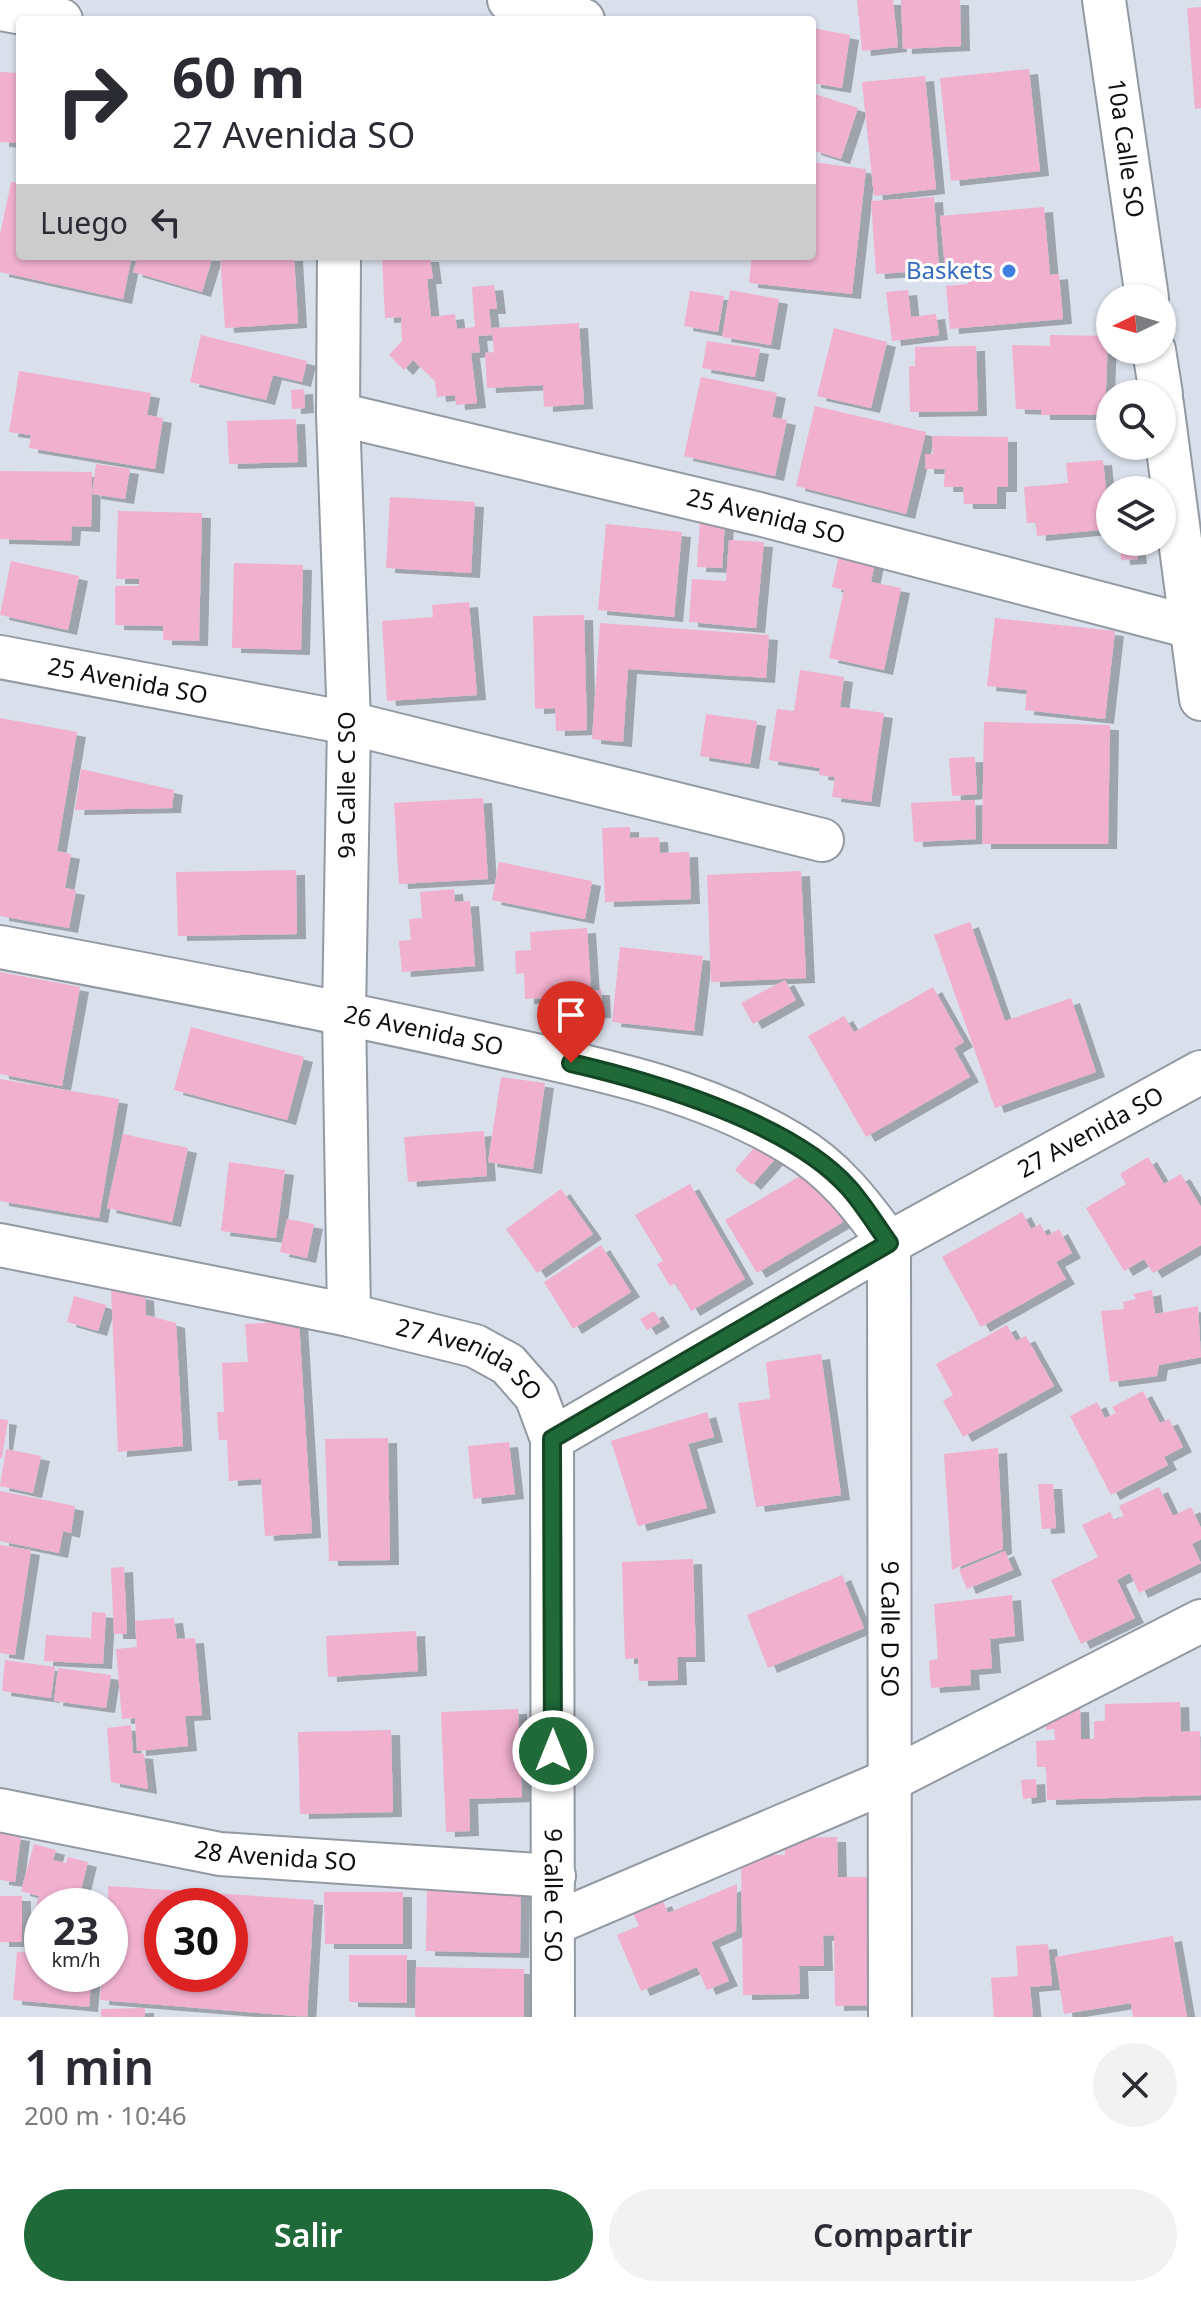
<!DOCTYPE html>
<html lang="es">
<meta charset="utf-8">
<style>
body{margin:0;font-family:"Noto Sans",sans-serif;background:#f2f2f3;color:#2b2b33;height:100vh;display:flex;flex-direction:column;font-size:30px;white-space:nowrap}
*{box-sizing:border-box;margin:0}
p{font-size:26px;color:#7c7c81}
.icon{flex:none;width:44px;height:44px;fill:none;stroke:currentColor;stroke-width:2;stroke-linecap:round;stroke-linejoin:round}
.map{position:relative;height:2017px;overflow:hidden}
.panel{display:flex;flex-direction:column;background:#fff;flex:1}
.panel>*{flex:none}
.guide{position:absolute;left:16px;top:16px;width:800px;height:244px;border-radius:8px;box-shadow:0 2px 6px #0004;background:#fff;color:#2b2b33;overflow:hidden}
.needle{width:52px;rotate:265deg}
.fabs{position:absolute;left:1096px;top:284px;display:grid;gap:16px}
.fabs a{display:grid;place-items:center;width:80px;height:80px;border-radius:50%;background:#fff;box-shadow:0 2px 6px #0004;font-size:40px}
.speed{position:absolute;left:24px;top:1888px;display:flex;gap:16px;font-size:40px;font-weight:700;text-align:center}
.speed>*{display:grid;place-content:center;width:104px;height:104px;border-radius:50%;background:#fff;box-shadow:0 2px 6px #0004;line-height:1}
.speed small{font-size:20px;font-weight:400}
.speed .limit{border:12px solid #d22;background:#fff;color:#111}
.pin{position:absolute;display:grid;place-items:center;width:68px;height:68px;color:#fff;margin:-82px -34px;border-radius:50% 50% 50% 0;rotate:-45deg;box-shadow:0 0 8px #0007}
.pin .icon{rotate:45deg}
.me{position:absolute;width:88px;margin:-44px;rotate:0deg;stroke-linejoin:round;filter:drop-shadow(0 0 6px #0008)}
.turn{display:flex;align-items:center;gap:28px;height:168px;padding:0 24px;font-size:36px}
.turn .icon{width:104px;height:104px;stroke-width:2.5}
.turn b{display:block;font-size:56px;line-height:68px}
.then{display:flex;align-items:center;height:76px;padding:0 24px;background:#0003;gap:16px;font-size:30px}
.round{display:grid;place-items:center;flex:none;width:84px;height:84px;border-radius:42px;background:#f2f2f3}
.summary{display:flex;align-items:center;justify-content:space-between;height:136px;padding:0 24px}
h1{font-size:48px;font-weight:600;line-height:60px}
.primary-button{display:flex;gap:16px;margin-top:auto;padding:16px 24px}
.primary-button a{flex:1;height:92px;border-radius:48px;background:#1f6a38;color:#fff;font-size:32px;font-weight:600;line-height:92px;text-align:center}
.primary-button a+a{background:#f2f2f3;color:#2b2b33}
.map>svg:first-child{display:block}
.building{fill:#f0b0ce;fill-rule:evenodd;filter:url(#shadow)}
.lines{fill:none;stroke-linecap:round;stroke-linejoin:round}
.street-casing{stroke:#9399a3;stroke-width:46}
.street{stroke:#fff;stroke-width:42}
.route-casing{stroke:#144524;stroke-width:20}
.route{stroke:#1f6a38;stroke-width:14}
.shop-dot{fill:#3f7fe0;stroke:#fff;stroke-width:3}
.labels{text-anchor:middle;stroke-width:6;stroke-linejoin:round;paint-order:stroke}
.street-label{font-size:24px;fill:#0d0f12;stroke:#fff}
.shop-label{font-size:24px;fill:#366cbe;stroke:#fff;text-anchor:end}
</style>
<div class="map">
<svg width="1201" height="2017" viewBox="0 0 1201 2017">
<defs>
<filter id="shadow"><feDropShadow dx="9" dy="5" stdDeviation="0" flood-color="#0004"/></filter>
</defs>
<rect width="100%" height="100%" fill="#d9dfeb"/>
<!-- building -->
<g class="building">
<polygon points="857,0 893,0 898,47 862,51"/>
<polygon points="901,0 960,0 961,46 903,49"/>
<polygon points="1201,7 1201,108 1195,109 1187,8"/>
<polygon points="812,28 850,35 842,88 812,83"/>
<polygon points="1029,69 1040,171 951,181 940,78"/>
<polygon points="0,72 20,73 20,143 0,142"/>
<polygon points="925,76 936,189 874,196 862,82"/>
<polygon points="815,94 858,108 841,159 812,150"/>
<polygon points="812,162 866,169 852,294 749,283 752,256 812,256"/>
<polygon points="11,182 20,183 20,256 132,256 123,299 0,272 0,235"/>
<polygon points="934,197 939,270 876,274 871,201"/>
<polygon points="1044,207 1050,275 1059,274 1063,319 950,329 946,286 968,284 967,266 945,268 940,216"/>
<polygon points="138,256 213,256 202,292 133,272"/>
<polygon points="220,256 294,256 298,323 225,328"/>
<polygon points="382,256 430,257 433,279 427,279 431,317 455,314 457,329 475,327 472,287 494,285 497,309 489,309 492,335 478,336 480,352 471,353 477,403 456,405 455,395 437,397 435,381 413,360 404,370 389,355 402,341 401,317 385,318"/>
<polygon points="730,290 779,299 771,345 722,337"/>
<polygon points="908,290 911,317 936,314 939,335 892,341 886,292"/>
<polygon points="690,291 724,296 718,332 684,326"/>
<polygon points="579,323 584,404 544,407 543,385 487,388 485,353 494,352 492,328"/>
<polygon points="834,328 887,342 871,408 817,396"/>
<polygon points="201,335 307,361 302,382 273,375 266,400 190,382"/>
<polygon points="1050,335 1108,336 1105,415 1041,415 1041,410 1016,409 1012,345 1050,346"/>
<polygon points="707,341 760,349 755,377 702,368"/>
<polygon points="976,346 978,411 910,412 909,366 915,366 915,347"/>
<polygon points="19,371 151,393 147,415 163,418 155,469 29,448 31,435 9,432"/>
<polygon points="701,377 777,393 772,417 787,420 775,476 684,456"/>
<polygon points="304,389 305,408 292,409 291,390"/>
<polygon points="815,406 926,432 906,514 796,486"/>
<polygon points="296,419 298,462 229,464 227,421"/>
<polygon points="932,436 1008,437 1008,487 997,487 997,504 964,504 963,487 944,487 945,469 925,469 925,454 933,454"/>
<polygon points="1103,460 1110,529 1037,536 1036,523 1027,523 1024,487 1068,483 1066,463"/>
<polygon points="96,464 130,469 125,499 92,494"/>
<polygon points="0,471 92,472 91,527 72,526 71,541 0,539"/>
<polygon points="390,497 475,502 471,573 386,568"/>
<polygon points="118,511 202,513 199,641 163,640 163,626 115,625 115,586 139,586 139,579 116,579"/>
<polygon points="700,520 725,522 722,568 697,567"/>
<polygon points="606,524 682,532 674,617 598,610"/>
<polygon points="729,540 764,542 756,628 689,622 692,579 726,581"/>
<polygon points="1120,542 1136,542 1138,559 1121,560"/>
<polygon points="840,550 876,557 871,582 901,588 884,670 829,658 844,590 832,587"/>
<polygon points="11,561 79,576 68,630 0,615"/>
<polygon points="234,563 303,565 301,650 232,648"/>
<polygon points="469,602 477,695 387,701 382,621 433,617 432,605"/>
<polygon points="584,615 587,730 556,731 555,708 535,709 533,616"/>
<polygon points="995,618 1115,631 1105,719 1025,710 1027,690 987,686"/>
<polygon points="600,623 769,635 766,678 628,669 623,742 592,739"/>
<polygon points="800,670 844,677 840,707 884,713 871,802 832,797 835,777 819,775 820,768 769,760 777,709 794,711"/>
<polygon points="706,714 757,721 750,764 700,756"/>
<polygon points="0,718 77,732 57,851 71,854 65,888 76,890 69,928 0,916"/>
<polygon points="984,722 1110,725 1108,844 982,844"/>
<polygon points="975,757 977,794 952,796 949,758"/>
<polygon points="81,769 174,790 172,808 75,810"/>
<polygon points="483,798 488,879 399,884 394,803"/>
<polygon points="975,800 976,839 914,842 911,803"/>
<polygon points="630,827 630,838 659,837 660,853 689,852 691,899 605,902 602,828"/>
<polygon points="499,862 592,881 585,919 492,900"/>
<polygon points="296,870 297,934 178,936 176,872"/>
<polygon points="801,871 806,978 711,982 707,875"/>
<polygon points="454,889 455,902 470,901 475,966 402,972 399,941 411,940 409,919 422,918 420,892"/>
<polygon points="970,922 1005,1021 1071,998 1096,1072 995,1108 934,935"/>
<polygon points="587,928 591,990 601,990 602,1013 547,1016 546,998 525,999 524,973 516,974 515,951 531,950 530,932"/>
<polygon points="620,947 703,956 694,1031 612,1022"/>
<polygon points="0,972 80,987 62,1086 0,1074"/>
<polygon points="785,980 796,1000 753,1024 741,1003"/>
<polygon points="933,987 964,1042 954,1048 970,1077 866,1137 808,1036 844,1016 854,1032"/>
<polygon points="191,1027 304,1057 287,1120 174,1090"/>
<polygon points="501,1077 545,1083 533,1169 488,1162"/>
<polygon points="0,1079 119,1099 99,1218 0,1201"/>
<polygon points="484,1131 487,1176 408,1182 404,1137"/>
<polygon points="123,1134 188,1148 172,1222 107,1208"/>
<polygon points="760,1141 777,1157 752,1185 735,1170"/>
<polygon points="1148,1157 1164,1184 1181,1174 1201,1207 1201,1245 1153,1273 1144,1259 1124,1271 1086,1208 1126,1184 1120,1174"/>
<polygon points="229,1162 285,1170 276,1238 221,1231"/>
<polygon points="812,1169 843,1222 757,1273 725,1220"/>
<polygon points="690,1184 745,1279 691,1311 675,1283 670,1286 657,1264 663,1261 635,1215"/>
<polygon points="561,1189 593,1234 537,1273 506,1229"/>
<polygon points="1022,1212 1031,1229 1040,1224 1047,1236 1059,1229 1072,1253 1056,1262 1066,1279 981,1327 942,1257"/>
<polygon points="287,1219 314,1224 307,1258 280,1252"/>
<polygon points="601,1245 631,1292 573,1329 544,1282"/>
<polygon points="111,1288 145,1296 146,1315 176,1323 183,1446 118,1452"/>
<polygon points="1152,1290 1155,1314 1198,1306 1201,1357 1159,1365 1157,1376 1110,1382 1101,1311 1124,1309 1123,1302 1136,1299 1133,1294"/>
<polygon points="74,1296 106,1305 98,1331 67,1322"/>
<polygon points="654,1311 661,1322 647,1330 640,1319"/>
<polygon points="299,1321 312,1533 265,1536 261,1479 229,1481 227,1440 219,1440 217,1412 224,1412 222,1363 248,1362 245,1324"/>
<polygon points="1007,1325 1016,1341 1026,1336 1054,1386 963,1437 943,1401 953,1395 936,1364"/>
<polygon points="821,1354 841,1495 756,1507 738,1403 770,1399 766,1362"/>
<polygon points="1143,1391 1160,1423 1169,1419 1183,1447 1164,1457 1168,1465 1111,1495 1070,1416 1097,1402 1105,1418 1116,1413 1112,1407"/>
<polygon points="707,1412 714,1437 688,1444 707,1508 638,1526 611,1441"/>
<polygon points="0,1419 8,1420 2,1458 0,1458"/>
<polygon points="388,1438 390,1560 329,1561 325,1439"/>
<polygon points="509,1442 515,1494 473,1499 468,1446"/>
<polygon points="998,1448 1003,1549 952,1570 944,1454"/>
<polygon points="6,1449 41,1456 33,1493 0,1486"/>
<polygon points="1038,1484 1053,1484 1056,1528 1042,1529"/>
<polygon points="1159,1487 1173,1516 1191,1507 1201,1528 1201,1539 1192,1544 1201,1563 1139,1593 1130,1573 1117,1580 1135,1618 1081,1644 1051,1580 1098,1557 1082,1525 1110,1512 1114,1520 1124,1516 1119,1506"/>
<polygon points="0,1491 75,1506 71,1533 63,1531 59,1553 0,1541"/>
<polygon points="0,1545 31,1550 15,1655 0,1653"/>
<polygon points="1005,1551 1013,1570 967,1589 959,1570"/>
<polygon points="693,1559 696,1657 677,1657 678,1680 639,1681 638,1658 625,1659 622,1562"/>
<polygon points="124,1567 127,1634 114,1634 111,1568"/>
<polygon points="842,1575 864,1628 768,1668 747,1615"/>
<polygon points="1012,1595 1015,1636 990,1639 992,1668 970,1670 971,1685 931,1688 929,1661 938,1659 934,1604"/>
<polygon points="92,1612 106,1613 103,1664 44,1661 46,1635 91,1638"/>
<polygon points="174,1618 177,1639 195,1638 202,1715 185,1716 188,1746 137,1751 135,1718 122,1719 116,1649 137,1647 135,1621"/>
<polygon points="416,1631 418,1671 328,1677 326,1636"/>
<polygon points="5,1660 55,1667 51,1698 2,1691"/>
<polygon points="58,1668 111,1675 106,1708 54,1701"/>
<polygon points="1180,1702 1181,1732 1200,1731 1201,1795 1047,1800 1046,1767 1037,1767 1036,1741 1055,1740 1054,1729 1046,1730 1045,1708 1080,1707 1081,1739 1094,1739 1094,1721 1105,1721 1105,1704"/>
<polygon points="518,1709 522,1797 469,1799 470,1831 446,1832 441,1712"/>
<polygon points="131,1725 133,1753 144,1754 148,1789 111,1782 107,1728"/>
<polygon points="391,1730 393,1812 300,1814 298,1732"/>
<polygon points="1036,1779 1037,1797 1023,1799 1021,1780"/>
<polygon points="0,1833 21,1836 15,1882 0,1880"/>
<polygon points="837,1837 838,1877 870,1877 873,2005 835,2006 834,1935 823,1936 824,1966 799,1966 800,1994 743,1995 741,1855 785,1855 785,1838"/>
<polygon points="34,1844 56,1850 53,1860 66,1863 68,1857 88,1862 77,1906 42,1906 42,1938 28,1934 39,1896 21,1891"/>
<polygon points="737,1884 736,1931 711,1942 729,1981 707,1990 697,1967 641,1991 617,1935 639,1926 633,1913 663,1901 668,1913"/>
<polygon points="427,1885 521,1887 520,1953 426,1951"/>
<path d="M108,1886L314,1900L307,2017L100,2000L102,1974H110ZM162,1906H230V1974H162Z"/>
<polygon points="324,1892 403,1892 403,1944 325,1944"/>
<rect x="0" y="1896" width="22" height="46"/>
<polygon points="1173,1936 1187,2017 1133,2017 1131,2003 1064,2014 1055,1957"/>
<polygon points="1048,1944 1052,1985 1030,1987 1033,2017 994,2017 991,1978 1018,1976 1016,1946"/>
<polygon points="17,1952 42,1954 42,1974 92,1974 89,2007 13,2000"/>
<polygon points="349,1955 407,1955 407,2003 349,2002"/>
<polygon points="416,1967 524,1969 524,2017 415,2017"/>
<polygon points="145,2008 145,2017 101,2017 101,2009"/>
</g>
<g class="lines">
<defs>
<g id="street">
<polyline points="509,0 583,20"/>
<path id="s1" d="M1104,0L1147,298"/>
<polyline points="0,9 61,20"/>
<polyline points="339,256 338,414 349,723 344,1013 349,1315"/>
<polyline points="1154,350 1161,394"/>
<polyline points="1162,404 1201,699"/>
<path id="s2" d="M338,414L759,514L1191,627"/>
<path id="s3" d="M0,657L349,723L822,840"/>
<path id="s4" d="M0,947C159,977 318,1007 476,1042C584,1066 697,1086 792,1144C834,1169 861,1204 889,1243"/>
<path id="s5" d="M889,1243L890,2017"/>
<path id="s6" d="M0,1245L349,1315L475,1346L508,1364L536,1396L552,1439L553,2017"/>
<path id="s7" d="M552,1439L889,1243L1201,1072"/>
<path id="s8" d="M0,1810L220,1854L554,1876"/>
<polyline points="553,1924 890,1780 1201,1621"/>
</g>
</defs>
<!-- street casing -->
<use href="#street" class="street-casing"/>
<!-- street -->
<use href="#street" class="street"/>
</g>
<g class="lines">
<defs>
<path id="route" d="M553,1751L552,1439L889,1243C876,1225 864,1205 849,1188C792,1123 653,1082 571,1063"/>
</defs>
<!-- route casing -->
<use href="#route" class="route-casing"/>
<!-- route -->
<use href="#route" class="route"/>
</g>
<!-- markers -->
<circle class="shop-dot" cx="1009" cy="271" r="8"/>
<g class="labels">
<!-- street labels -->
<g class="street-label">
<text dy="8" stroke="none"><textPath href="#s1" startOffset="150">10a Calle SO</textPath></text>
<text dy="8" stroke="none"><textPath href="#s2" startOffset="440">25 Avenida SO</textPath></text>
<text dy="8" stroke="none"><textPath href="#s3" startOffset="130">25 Avenida SO</textPath></text>
<text transform="translate(347 785) rotate(-90)" y="8">9a Calle C SO</text>
<text dy="8" stroke="none"><textPath href="#s4" startOffset="432">26 Avenida SO</textPath></text>
<text dy="8" stroke="none"><textPath href="#s7" startOffset="620">27 Avenida SO</textPath></text>
<text dy="8" stroke="none"><textPath href="#s6" startOffset="486">27 Avenida SO</textPath></text>
<text dy="8" stroke="none"><textPath href="#s5" startOffset="386">9 Calle D SO</textPath></text>
<text dy="8" stroke="none"><textPath href="#s8" startOffset="280">28 Avenida SO</textPath></text>
<text dy="8" stroke="none"><textPath href="#s6" startOffset="1068">9 Calle C SO</textPath></text>
</g>
<!-- shop labels -->
<g class="shop-label">
<text x="993" y="279">Baskets</text>
</g>
</g>
</svg>
<div class="fabs">
<a><svg class="needle" viewBox="-14 -14 28 28"><path d="M0-13l5 13h-10z" fill="#e53935"/><path d="M0 13l5-13h-10z" fill="#7c7c81"/></svg></a>
<a><svg class="icon" aria-label="search" viewBox="0 0 24 24"><circle cx="10" cy="10" r="6"/><path d="M15 15l6 6"/></svg></a>
<a><svg class="icon" aria-label="layers" viewBox="0 0 24 24"><path d="M12 4l9 5-9 5-9-5zM3 14l9 5 9-5"/></svg></a>
</div>
<div class="speed"><div>23<small>km/h</small></div><div class="limit">30</div></div>
<div class="pin" style="left:571px;top:1063px;background:#d93025"><svg class="icon" aria-label="arrive" viewBox="0 0 24 24"><path d="M6 21V4h12l-3 4 3 4H6"/></svg></div>
<svg class="me" style="left:553px;top:1751px" viewBox="-20 -20 40 40"><circle r="17" fill="#1f6a38" stroke="#fff" stroke-width="3"/><path d="M0-11L8 9 0 5-8 9z" fill="#fff"/></svg>
<div class="guide">
<div class="turn"><svg class="icon" aria-label="right" viewBox="0 0 24 24"><path d="M7 20v-9h11M14 6l5 5-5 5"/></svg><div><b>60 m</b>27 Avenida SO</div></div>
<div class="then">Luego<svg class="icon" aria-label="left" viewBox="0 0 24 24"><path d="M17 20v-9H6M10 6l-5 5 5 5"/></svg></div>
</div>
</div>
<section class="panel">
<div class="summary"><div><h1>1 min</h1><p>200 m · 10:46</p></div><a class="round"><svg class="icon" aria-label="close" viewBox="0 0 24 24"><path d="M6 6l12 12M18 6L6 18"/></svg></a></div>
<div class="primary-button"><a>Salir</a><a>Compartir</a></div>
</section>
